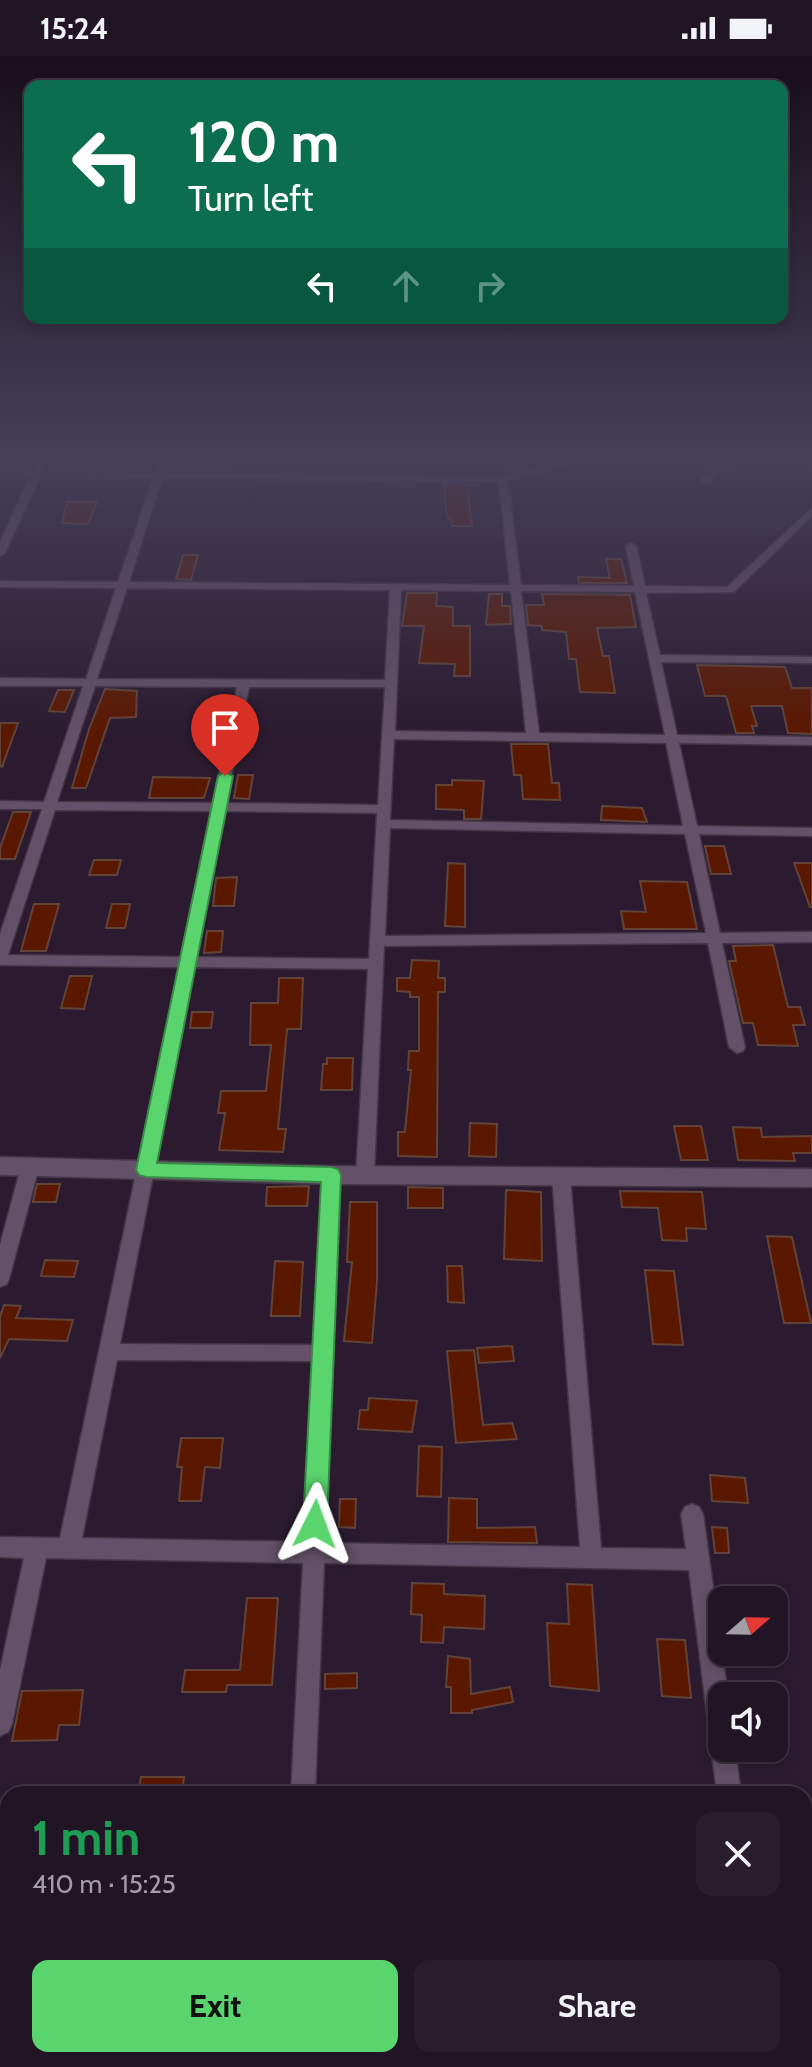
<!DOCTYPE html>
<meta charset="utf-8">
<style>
body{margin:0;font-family:Cabin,sans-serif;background:#291d2c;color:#f1f3f6;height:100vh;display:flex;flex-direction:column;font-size:30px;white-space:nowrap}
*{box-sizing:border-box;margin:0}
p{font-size:26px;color:#a29ea6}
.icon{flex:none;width:44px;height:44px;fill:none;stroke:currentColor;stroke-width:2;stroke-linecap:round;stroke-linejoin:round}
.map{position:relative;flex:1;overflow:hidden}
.sheet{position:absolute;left:0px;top:1730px;width:812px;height:282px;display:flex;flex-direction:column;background:#211424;border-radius:24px 24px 0 0;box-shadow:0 4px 12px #0003,0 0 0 2px #3e3341}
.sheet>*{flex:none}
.hud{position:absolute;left:24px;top:24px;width:764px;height:244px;border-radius:16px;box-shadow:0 4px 12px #0003,0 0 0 2px #3e3341;background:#0b6e4f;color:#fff;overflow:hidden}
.needle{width:52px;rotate:70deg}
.controls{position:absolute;left:708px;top:1530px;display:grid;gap:16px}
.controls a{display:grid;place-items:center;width:80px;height:80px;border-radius:16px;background:#211424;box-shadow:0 4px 12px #0003,0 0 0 2px #3e3341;font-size:40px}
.pin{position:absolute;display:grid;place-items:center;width:68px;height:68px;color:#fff;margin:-82px -34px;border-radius:50% 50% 50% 0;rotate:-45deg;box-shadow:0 0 8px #0007}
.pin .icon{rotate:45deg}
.me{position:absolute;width:88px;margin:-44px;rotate:3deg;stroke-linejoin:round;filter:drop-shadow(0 0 6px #0008)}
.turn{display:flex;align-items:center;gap:28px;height:168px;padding:0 32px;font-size:36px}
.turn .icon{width:104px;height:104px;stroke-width:2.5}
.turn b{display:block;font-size:56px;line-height:68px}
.lanes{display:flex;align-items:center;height:76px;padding:0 32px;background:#0003;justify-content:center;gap:40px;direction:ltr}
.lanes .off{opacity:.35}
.round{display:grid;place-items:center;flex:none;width:84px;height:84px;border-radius:16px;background:#291d2c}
.headline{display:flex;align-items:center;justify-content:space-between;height:136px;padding:0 32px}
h1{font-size:48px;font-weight:700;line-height:60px;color:#1e9e55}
.action{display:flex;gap:16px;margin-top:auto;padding:16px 32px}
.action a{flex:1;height:92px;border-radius:16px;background:#5ad56e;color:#111;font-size:32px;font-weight:700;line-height:92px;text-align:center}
.action a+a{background:#291d2c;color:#f1f3f6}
.status{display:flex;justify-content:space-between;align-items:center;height:56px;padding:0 40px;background:#211424;direction:ltr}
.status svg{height:22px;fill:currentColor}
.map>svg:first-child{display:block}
.building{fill:#5b1800;stroke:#614338;stroke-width:2}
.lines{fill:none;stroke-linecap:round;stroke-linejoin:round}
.street-casing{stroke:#433546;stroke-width:3}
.secondary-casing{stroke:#433546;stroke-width:3}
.street{fill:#645068;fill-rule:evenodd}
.secondary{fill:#645068;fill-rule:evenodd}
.route{fill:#5ad56e;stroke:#3a8a48;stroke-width:2}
</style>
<div class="status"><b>15:24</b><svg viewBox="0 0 49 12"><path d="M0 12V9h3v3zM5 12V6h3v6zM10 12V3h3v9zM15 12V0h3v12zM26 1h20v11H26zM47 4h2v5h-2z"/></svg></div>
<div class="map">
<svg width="812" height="2011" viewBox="0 0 812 2011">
<rect width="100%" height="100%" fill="#2c1b30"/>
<!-- building -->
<g class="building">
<polygon points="184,400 231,400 227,414 184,413"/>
<polygon points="444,428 479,429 467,431 472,470 452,470 451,462 447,462"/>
<polygon points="67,446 97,446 88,468 62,467"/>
<polygon points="183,499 198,499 191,524 176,523"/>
<polygon points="606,503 621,503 627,527 579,527 578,521 610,522"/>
<polygon points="407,537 437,537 436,550 453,551 453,570 470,570 470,620 454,620 455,608 419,607 424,570 402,570"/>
<polygon points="489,538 502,538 502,550 510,550 511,568 486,569"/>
<polygon points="542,538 630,539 636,571 597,572 603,600 609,600 615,637 580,636 576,603 569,603 566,576 542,574 542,570 528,569 526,549 544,549"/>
<polygon points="697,609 785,611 792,632 812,632 812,678 788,677 782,650 751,650 757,670 752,670 754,677 736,677 726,640 705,640"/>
<polygon points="105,633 137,635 136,661 110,662 86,732 72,732 89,673"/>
<polygon points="58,634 74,634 65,656 49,655"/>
<polygon points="0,667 18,667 2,711 0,710"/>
<polygon points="511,688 548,688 552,727 559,727 560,744 523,743 521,719 514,719"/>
<polygon points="238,719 253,719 249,743 234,742"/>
<polygon points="153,721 210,722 204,742 149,742"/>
<polygon points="452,724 484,725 481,763 464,763 464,754 436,753 436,729 452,729"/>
<polygon points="602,750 642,752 647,766 601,764"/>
<polygon points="13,756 31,756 15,803 0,803 0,792"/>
<polygon points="705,790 724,790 731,818 711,818"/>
<polygon points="94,804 121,804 117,819 89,819"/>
<polygon points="448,807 465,808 465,871 445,870"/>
<polygon points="794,807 812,807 812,851 810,851"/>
<polygon points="237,821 234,850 213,850 216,822"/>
<polygon points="640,825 687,826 697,873 624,873 621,855 646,856"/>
<polygon points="34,848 59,848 46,895 21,895"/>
<polygon points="112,848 130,848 125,872 106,872"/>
<polygon points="207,875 223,875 221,896 204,897"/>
<polygon points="773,889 788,951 800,951 805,969 793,969 798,990 758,989 753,967 743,967 729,905 736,905 733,890"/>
<polygon points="412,904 439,905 438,922 445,922 445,936 438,936 437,1101 398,1100 398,1076 405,1076 411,1014 408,1014 409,995 419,995 419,941 410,941 410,936 397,935 397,922 410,922"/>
<polygon points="70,920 92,920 84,953 61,952"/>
<polygon points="279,922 303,922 301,973 287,973 278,1073 286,1073 283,1096 219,1094 225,1057 218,1057 221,1035 266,1035 271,989 250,989 251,947 278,947"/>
<polygon points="192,956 213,956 211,972 190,972"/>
<polygon points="327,1002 353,1002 352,1034 321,1034 323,1008 327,1008"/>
<polygon points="470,1067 497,1068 496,1101 469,1100"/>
<polygon points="674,1070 701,1070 708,1104 681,1104"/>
<polygon points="733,1071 761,1072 762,1081 812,1080 812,1097 793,1097 795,1105 738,1104"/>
<polygon points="37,1128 60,1128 56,1146 33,1146"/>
<polygon points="309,1130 307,1150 266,1150 267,1131"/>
<polygon points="408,1131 443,1132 443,1152 408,1152"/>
<polygon points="506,1134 541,1136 542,1205 504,1203"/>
<polygon points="620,1135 702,1136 706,1173 686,1172 687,1185 662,1184 658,1152 622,1151"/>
<polygon points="350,1146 377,1146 377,1225 372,1287 344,1285 352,1206 347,1206"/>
<polygon points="767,1180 792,1181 811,1267 784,1267"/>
<polygon points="45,1204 78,1205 74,1221 41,1220"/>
<polygon points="275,1205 303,1206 300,1260 271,1260"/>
<polygon points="447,1210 462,1210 464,1247 448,1246"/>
<polygon points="645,1214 674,1215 683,1289 653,1288"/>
<polygon points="4,1249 21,1250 16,1262 73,1264 67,1285 9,1283 0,1302 0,1261"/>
<polygon points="512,1290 514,1305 479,1307 477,1292"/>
<polygon points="474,1294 483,1369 512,1367 517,1383 456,1387 447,1295"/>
<polygon points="369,1342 417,1345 412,1376 358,1373 360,1354 368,1354"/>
<polygon points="181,1382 223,1382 220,1412 205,1411 201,1445 179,1445 182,1411 177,1411"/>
<polygon points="419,1390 442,1391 441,1441 417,1440"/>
<polygon points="710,1419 745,1422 748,1447 712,1445"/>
<polygon points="449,1442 477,1443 477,1472 535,1471 537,1487 448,1486"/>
<polygon points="340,1443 356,1443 355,1472 339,1471"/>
<polygon points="712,1471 727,1472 729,1497 715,1497"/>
<polygon points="412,1527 444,1528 444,1538 485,1540 484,1573 444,1571 443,1587 421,1586 422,1559 411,1558"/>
<polygon points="567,1528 592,1529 599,1635 550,1630 547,1567 569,1568"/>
<polygon points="247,1542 278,1542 272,1629 227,1629 226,1636 182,1636 185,1614 240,1614"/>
<polygon points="657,1583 685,1584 691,1642 662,1640"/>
<polygon points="448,1600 470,1603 471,1638 510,1631 513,1646 472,1654 472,1657 451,1657 451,1631 446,1631"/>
<polygon points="357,1617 357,1632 325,1633 325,1618"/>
<polygon points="83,1634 79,1669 59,1669 57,1684 12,1685 22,1635"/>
<polygon points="141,1721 184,1721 182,1738 138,1738"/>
</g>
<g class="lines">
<defs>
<g id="street">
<path d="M40,400H50L42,416L155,417L160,400H170L164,417L503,420L580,400H595L508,425L521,529L634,530L626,490L631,487L636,490L645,530L727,531L812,452V460L734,536L646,537L660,599L812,601V607L661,606L677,679L812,681V689L679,687L697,770L812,772V780L699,778L720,877L812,876V886L722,887L745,991L743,995L737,997L729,991L708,887L384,890L374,1119L371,1124H359L356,1119L368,913L194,911L120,1288L314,1289L322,1119L325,1114H337L340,1119L325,1487L580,1491L552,1120L555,1115H567L570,1120L601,1492L686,1493L681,1458L685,1451L692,1448L699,1451L703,1458L728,1640H722V1692H735L741,1738H717L689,1514L324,1507L315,1738H291L303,1507L46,1502L12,1668L8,1676L0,1680V1614L24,1502L0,1501V1481L60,1482L179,911L0,909V878L42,753H0V745L44,746L83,630H0V622L86,623L116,532L0,531V525L118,526L153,422L40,421L5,497L0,500V486L30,421H0V415L33,416ZM162,422L499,426L510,529L129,526ZM127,532L390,534L385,624L97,623ZM401,534L511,535L526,677L395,675ZM521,535L635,536L665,679L539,677ZM95,630L237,631L213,747L57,746ZM249,631H385L378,749L226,747ZM394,683L666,687L683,770L390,764ZM55,754L211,755L181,901L8,899ZM225,755L377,757L369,903L196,901ZM390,772L685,778L706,877L385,880ZM117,1304L313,1305L304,1486L82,1482Z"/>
<polygon points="730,400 740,400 708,426 702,426 702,422"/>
<polygon points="30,1104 36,1106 39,1111 9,1223 7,1228 0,1231 0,1189 21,1111 24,1106"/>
<rect x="0" y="1783" width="8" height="24"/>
<rect x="804" y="1793" width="8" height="26"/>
<rect x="277" y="2004" width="28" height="7"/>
<polygon points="750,2004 778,2004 779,2011 751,2011"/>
</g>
<polygon id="secondary" points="0,1101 331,1110 812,1113 812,1131 331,1128 0,1119"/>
</defs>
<!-- street casing -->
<use href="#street" class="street-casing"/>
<!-- secondary casing -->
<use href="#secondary" class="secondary-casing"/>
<!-- street -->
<use href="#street" class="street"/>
<!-- secondary -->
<use href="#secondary" class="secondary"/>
</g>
<!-- sky -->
<linearGradient id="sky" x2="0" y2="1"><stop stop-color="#180f1a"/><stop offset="0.59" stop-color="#453f59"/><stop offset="1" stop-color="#453f59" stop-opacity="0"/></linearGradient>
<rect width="812" height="682" fill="url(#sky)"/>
<!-- route -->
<polygon class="route" points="225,716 233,720 157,1107 331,1111 338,1113 341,1119 327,1468 324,1476 315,1479 307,1476 303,1468 321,1126 146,1121 139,1119 136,1114 218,720"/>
</svg>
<div class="controls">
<a><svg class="needle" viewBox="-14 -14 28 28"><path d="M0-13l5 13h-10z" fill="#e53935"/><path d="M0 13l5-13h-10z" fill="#a29ea6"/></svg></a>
<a><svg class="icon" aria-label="sound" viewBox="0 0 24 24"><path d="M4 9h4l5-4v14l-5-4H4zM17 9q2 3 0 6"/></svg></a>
</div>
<div class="pin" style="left:225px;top:720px;background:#d93025"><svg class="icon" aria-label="arrive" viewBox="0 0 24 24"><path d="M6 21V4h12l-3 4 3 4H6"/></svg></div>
<svg class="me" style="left:315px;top:1468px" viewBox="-20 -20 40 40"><path d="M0-17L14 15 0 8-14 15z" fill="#5ad56e" stroke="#fff" stroke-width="4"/></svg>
<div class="hud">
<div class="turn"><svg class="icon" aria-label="left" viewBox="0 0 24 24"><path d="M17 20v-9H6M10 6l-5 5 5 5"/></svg><div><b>120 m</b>Turn left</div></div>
<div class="lanes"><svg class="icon" aria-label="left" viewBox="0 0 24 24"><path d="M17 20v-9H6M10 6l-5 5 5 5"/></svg><svg class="icon off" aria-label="ahead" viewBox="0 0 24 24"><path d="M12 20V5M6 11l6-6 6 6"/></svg><svg class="icon off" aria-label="right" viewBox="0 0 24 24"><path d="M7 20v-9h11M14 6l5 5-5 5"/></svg></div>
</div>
<section class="sheet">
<div class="headline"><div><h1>1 min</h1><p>410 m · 15:25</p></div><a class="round"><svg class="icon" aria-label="close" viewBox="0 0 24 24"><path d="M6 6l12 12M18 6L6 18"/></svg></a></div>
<div class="action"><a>Exit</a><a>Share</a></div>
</section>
</div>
